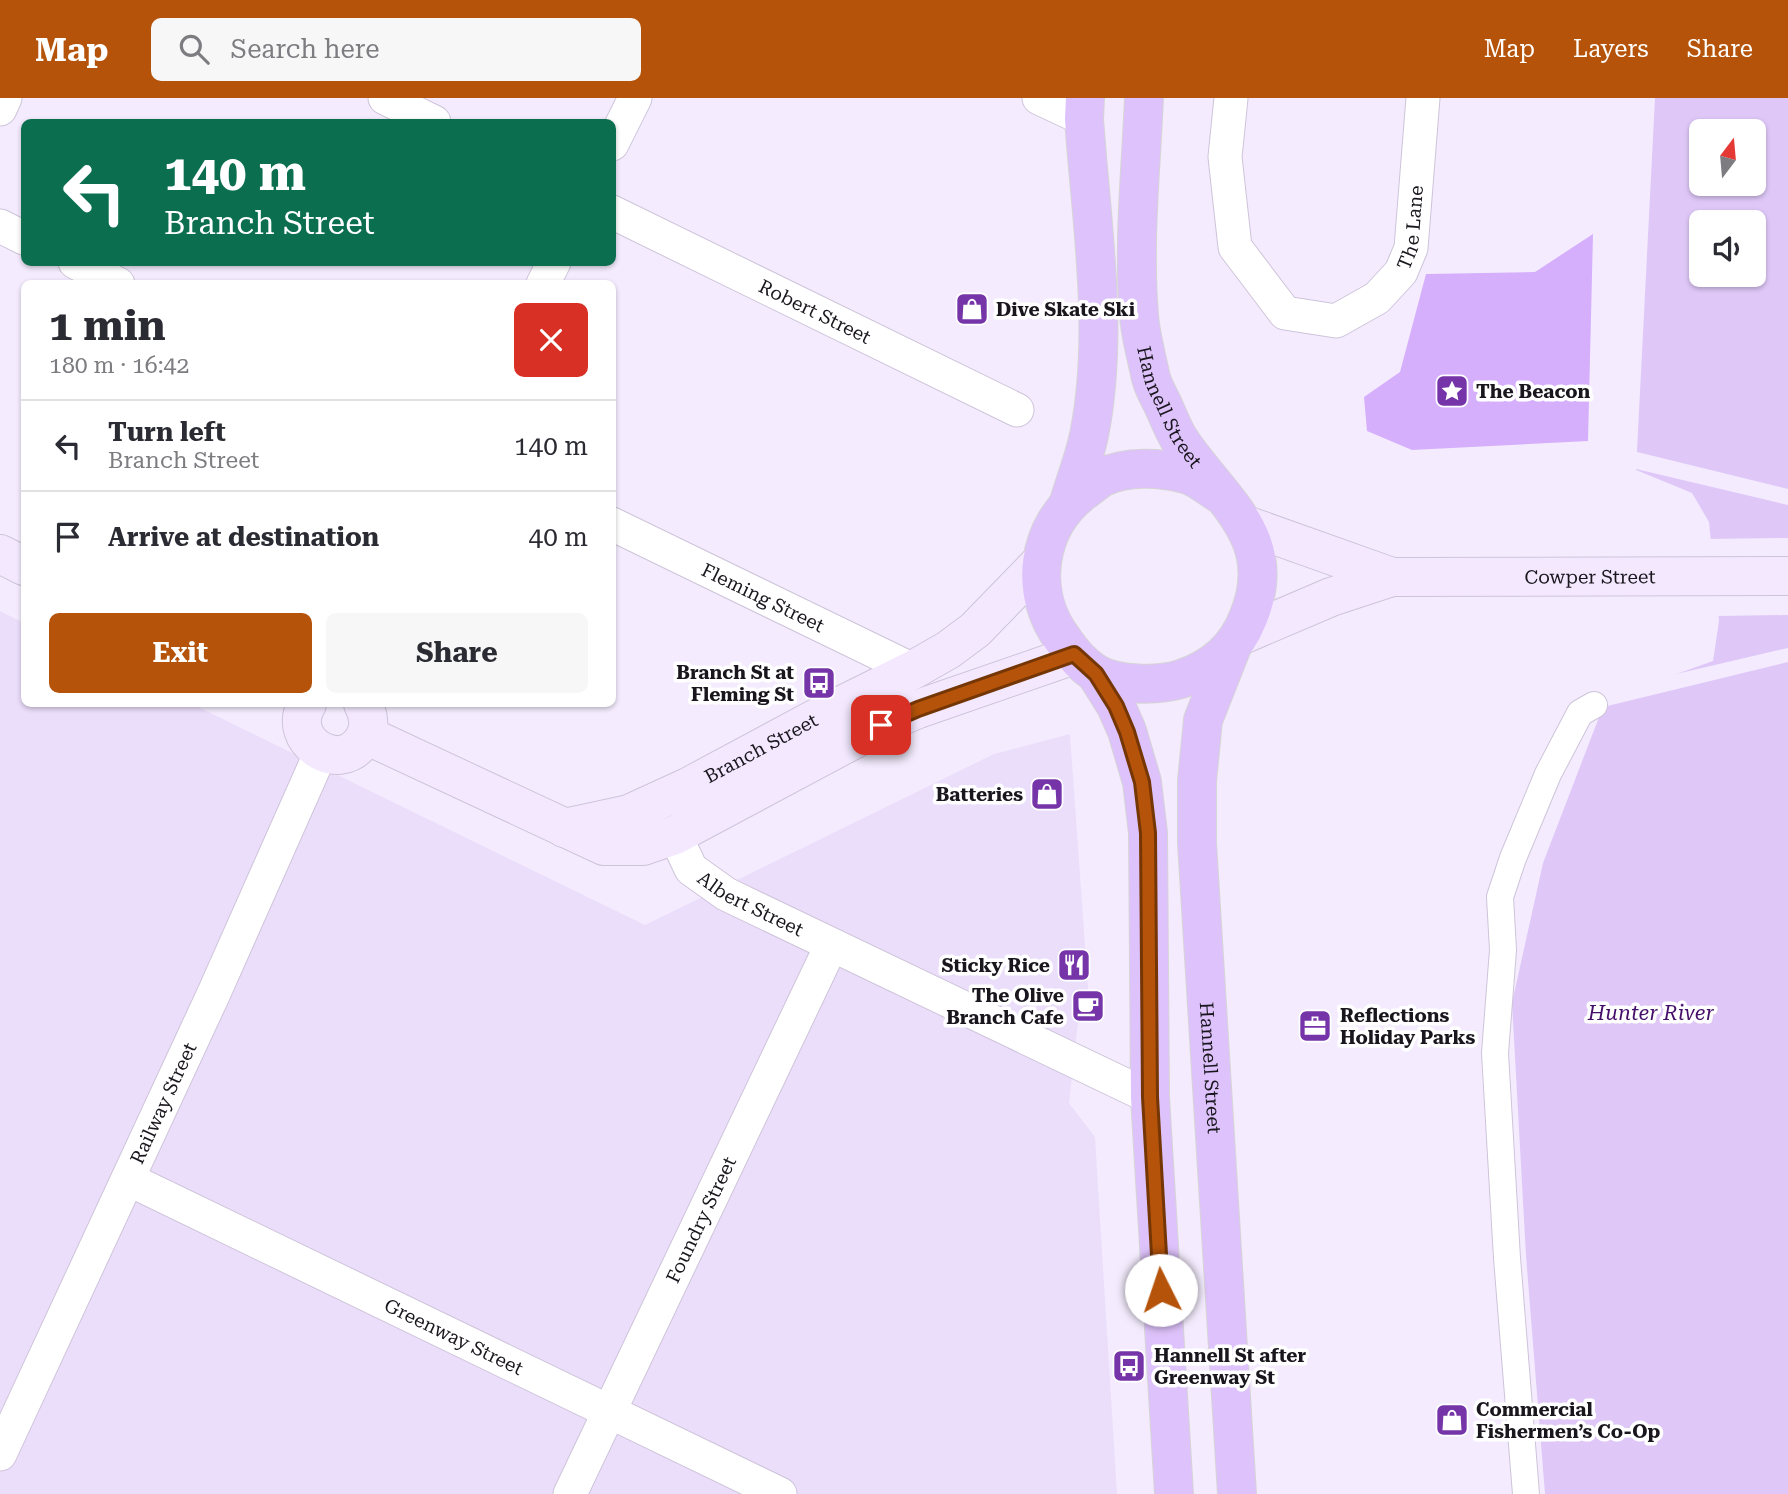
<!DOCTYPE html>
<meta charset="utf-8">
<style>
body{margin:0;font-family:"Roboto Serif",serif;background:#f7f7f7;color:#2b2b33;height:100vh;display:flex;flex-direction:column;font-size:26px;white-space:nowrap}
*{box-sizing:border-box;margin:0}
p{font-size:23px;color:#7c7c81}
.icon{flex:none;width:38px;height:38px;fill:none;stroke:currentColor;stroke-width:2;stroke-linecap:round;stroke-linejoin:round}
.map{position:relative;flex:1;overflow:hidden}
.drawer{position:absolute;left:21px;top:182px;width:595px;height:427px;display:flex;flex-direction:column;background:#fff;border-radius:10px;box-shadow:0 2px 5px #0004}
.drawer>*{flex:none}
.top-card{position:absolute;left:21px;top:21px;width:595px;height:147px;border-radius:10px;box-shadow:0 2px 5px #0004;background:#0b6e4f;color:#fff;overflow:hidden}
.needle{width:46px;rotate:16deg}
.tools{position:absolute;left:1689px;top:21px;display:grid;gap:14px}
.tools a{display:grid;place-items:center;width:77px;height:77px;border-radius:10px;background:#fff;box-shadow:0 2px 5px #0004;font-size:35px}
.pin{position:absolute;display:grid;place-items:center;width:60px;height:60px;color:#fff;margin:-30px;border-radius:14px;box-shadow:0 4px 10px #0006}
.me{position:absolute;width:77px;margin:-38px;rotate:356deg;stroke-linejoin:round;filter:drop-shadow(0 0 5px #0008)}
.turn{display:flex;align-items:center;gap:24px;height:147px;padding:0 28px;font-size:32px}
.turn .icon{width:91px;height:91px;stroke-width:2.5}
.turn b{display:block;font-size:49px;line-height:60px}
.round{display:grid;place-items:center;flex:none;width:74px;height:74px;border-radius:10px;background:#f7f7f7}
.head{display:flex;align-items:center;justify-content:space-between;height:119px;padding:0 28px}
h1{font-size:42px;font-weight:700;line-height:52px}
.primary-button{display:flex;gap:14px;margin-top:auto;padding:14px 28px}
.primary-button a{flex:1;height:80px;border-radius:10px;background:#b45309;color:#fff;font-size:28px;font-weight:700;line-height:80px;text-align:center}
.primary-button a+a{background:#f7f7f7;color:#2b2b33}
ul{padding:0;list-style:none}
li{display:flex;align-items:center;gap:21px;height:91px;padding:0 28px;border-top:2px solid #e1e1e2}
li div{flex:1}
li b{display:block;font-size:26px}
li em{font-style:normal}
header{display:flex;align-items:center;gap:42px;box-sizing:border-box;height:98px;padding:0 35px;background:#b45309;color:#fff}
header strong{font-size:33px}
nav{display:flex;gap:38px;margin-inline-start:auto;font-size:24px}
.search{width:490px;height:63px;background:#f7f7f7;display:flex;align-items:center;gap:18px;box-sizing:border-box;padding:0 24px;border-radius:10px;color:#7c7c81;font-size:26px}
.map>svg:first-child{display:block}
.built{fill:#ebdefb}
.green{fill:#d5affc}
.water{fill:#dfc8f8;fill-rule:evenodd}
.pier{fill:#f4ecfe}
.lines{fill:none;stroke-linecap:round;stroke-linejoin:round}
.pedestrian-casing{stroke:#cec4da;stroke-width:28}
.minor-casing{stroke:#cec4da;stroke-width:35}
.secondary-casing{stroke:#cec4da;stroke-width:40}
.trunk-casing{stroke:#d6d5d6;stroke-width:40}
.pedestrian{stroke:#fff;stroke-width:26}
.minor{stroke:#fff;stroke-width:33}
.secondary{stroke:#f3e8fe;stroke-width:38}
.trunk{stroke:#dec2fb;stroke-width:38}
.route-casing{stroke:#753606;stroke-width:18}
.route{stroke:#b45309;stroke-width:12}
.labels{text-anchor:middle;stroke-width:7;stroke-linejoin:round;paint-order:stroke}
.street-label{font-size:19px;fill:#19161d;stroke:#fff}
.poi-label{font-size:19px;font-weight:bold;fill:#19161d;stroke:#fff;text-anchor:start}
.water-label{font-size:21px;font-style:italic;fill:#450e69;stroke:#fff}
</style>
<header>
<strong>Map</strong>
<div class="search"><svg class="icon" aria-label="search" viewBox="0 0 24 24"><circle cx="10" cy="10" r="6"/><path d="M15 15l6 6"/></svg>Search here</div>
<nav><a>Map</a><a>Layers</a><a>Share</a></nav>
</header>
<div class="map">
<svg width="1788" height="1396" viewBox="0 0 1788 1396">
<rect width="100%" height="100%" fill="#f4ecfe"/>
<!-- built -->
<polygon class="built" points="0,513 24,525 24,606 192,606 645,827 994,656 1070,636 1090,917 1078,925 1069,1005 1095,1039 1117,1396 0,1396"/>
<!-- green -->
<polygon class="green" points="1593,136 1588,343 1412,352 1367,333 1364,299 1400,274 1426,176 1535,174"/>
<!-- water -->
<path class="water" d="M1655,0H1788V1396H1545L1526,1158L1512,905L1543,765L1606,601L1713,563L1719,523L1709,424L1692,395L1636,372ZM1701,33H1754V86H1701ZM1701,124H1754V177H1701Z"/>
<!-- pier -->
<g class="pier">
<polygon points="1633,353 1788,391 1788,407 1632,370"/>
<polygon points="1788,440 1788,517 1715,518 1707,441"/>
<polygon points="1788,550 1788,564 1599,610 1604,598 1642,584"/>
</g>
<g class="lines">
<defs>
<polyline id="pedestrian" points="1526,1396 1507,1160 1495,955 1503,852 1500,799 1513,760 1548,676 1580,615 1594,607"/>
<g id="minor">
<polyline points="385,0 434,24"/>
<polyline points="1039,0 1084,21"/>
<path id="s1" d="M1231,0L1225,59L1235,149L1285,215L1336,223L1377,200L1401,174L1411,150L1423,0"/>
<polyline points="0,11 5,0"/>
<polyline points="612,46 635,0"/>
<path id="s2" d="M612,114L1017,312"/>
<polyline points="0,128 24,140"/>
<polyline points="75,164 118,186"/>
<polyline points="543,186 554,164"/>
<path id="s3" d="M612,426L913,572"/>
<path id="s4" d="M675,737L691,771L726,796L1150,999"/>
<path id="s5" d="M128,1081L780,1396"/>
<path id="s6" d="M0,1356L214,895L321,654"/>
<path id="s7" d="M570,1396L831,848"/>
</g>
<g id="secondary">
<polyline points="1246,427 1392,479"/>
<polyline points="0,456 24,468"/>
<path id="s8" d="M1242,537L1331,499L1392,479L1788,478"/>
<path d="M307,606C285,642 339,678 363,642C371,630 369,617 363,606"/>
<polyline points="366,637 604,748 643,748 675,737 881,627 918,611 1074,557"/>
<path id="s9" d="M564,730L629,716L688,689L824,616L913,572L948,552L975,532L1041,464"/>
</g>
<g id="trunk">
<path id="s10" d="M1144,0C1141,71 1133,145 1139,216C1140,236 1146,256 1150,276C1152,287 1158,297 1163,307C1168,318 1173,331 1179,341C1219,402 1282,439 1248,520C1236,551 1212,571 1181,581C1158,588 1117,588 1095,575C1083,567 1072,555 1064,543C1027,495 1036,428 1085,392C1091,388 1097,382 1103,379C1127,368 1159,369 1185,376C1198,379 1211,391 1223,398"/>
<path d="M1069,404C1076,380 1086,356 1090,332C1109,232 1091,121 1084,21L1085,0"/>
<path id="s11" d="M1231,551L1203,622L1197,683V745L1237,1396"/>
<polyline points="1096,576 1116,608 1127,633 1142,684 1148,735 1150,999 1174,1396"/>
</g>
</defs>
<!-- pedestrian casing -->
<use href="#pedestrian" class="pedestrian-casing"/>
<!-- minor casing -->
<use href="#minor" class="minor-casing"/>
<!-- secondary casing -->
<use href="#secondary" class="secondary-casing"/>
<!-- trunk casing -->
<use href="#trunk" class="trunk-casing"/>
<!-- pedestrian -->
<use href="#pedestrian" class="pedestrian"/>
<!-- minor -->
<use href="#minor" class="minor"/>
<!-- secondary -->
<use href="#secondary" class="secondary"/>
<!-- trunk -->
<use href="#trunk" class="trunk"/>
</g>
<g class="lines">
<defs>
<polyline id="route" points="881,627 918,611 1074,556 1096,576 1116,608 1127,634 1142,684 1148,735 1150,999 1161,1192"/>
</defs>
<!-- route casing -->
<use href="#route" class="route-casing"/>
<!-- route -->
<use href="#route" class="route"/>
</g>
<!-- icons -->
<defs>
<symbol id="shop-square" viewBox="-11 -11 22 22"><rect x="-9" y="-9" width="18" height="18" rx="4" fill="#7634a9" stroke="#fff"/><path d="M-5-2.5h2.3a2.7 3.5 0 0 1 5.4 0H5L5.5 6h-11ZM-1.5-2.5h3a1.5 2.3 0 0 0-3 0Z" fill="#fff"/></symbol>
<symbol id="sight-square" viewBox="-11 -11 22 22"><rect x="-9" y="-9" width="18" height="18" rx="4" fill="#7634a9" stroke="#fff"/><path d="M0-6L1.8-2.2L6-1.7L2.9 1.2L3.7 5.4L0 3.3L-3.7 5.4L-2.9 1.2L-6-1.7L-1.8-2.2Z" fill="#fff"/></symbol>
<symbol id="bus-square" viewBox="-11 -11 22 22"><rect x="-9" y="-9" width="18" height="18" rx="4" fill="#7634a9" stroke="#fff"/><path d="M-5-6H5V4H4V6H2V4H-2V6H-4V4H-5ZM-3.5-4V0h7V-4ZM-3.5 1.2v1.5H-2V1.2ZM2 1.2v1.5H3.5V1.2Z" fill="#fff"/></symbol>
<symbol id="restaurant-square" viewBox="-11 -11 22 22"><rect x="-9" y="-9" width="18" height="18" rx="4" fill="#7634a9" stroke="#fff"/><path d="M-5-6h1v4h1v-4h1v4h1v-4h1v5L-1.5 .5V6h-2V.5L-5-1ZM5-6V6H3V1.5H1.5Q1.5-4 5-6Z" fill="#fff"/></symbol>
<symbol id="cafe-square" viewBox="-11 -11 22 22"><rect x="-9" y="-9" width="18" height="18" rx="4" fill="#7634a9" stroke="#fff"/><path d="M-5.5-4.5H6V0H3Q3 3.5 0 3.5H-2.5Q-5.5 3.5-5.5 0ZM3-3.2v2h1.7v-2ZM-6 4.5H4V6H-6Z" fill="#fff"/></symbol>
<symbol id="office-square" viewBox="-11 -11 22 22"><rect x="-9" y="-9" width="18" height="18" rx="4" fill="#7634a9" stroke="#fff"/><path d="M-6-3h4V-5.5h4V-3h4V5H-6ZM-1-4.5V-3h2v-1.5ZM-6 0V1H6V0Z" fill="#fff"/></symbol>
</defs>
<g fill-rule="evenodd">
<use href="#shop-square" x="953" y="192" width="38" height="38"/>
<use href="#sight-square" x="1433" y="274" width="38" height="38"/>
<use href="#bus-square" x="800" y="566" width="38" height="38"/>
<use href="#shop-square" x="1028" y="677" width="38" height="38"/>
<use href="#restaurant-square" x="1055" y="848" width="38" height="38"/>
<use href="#cafe-square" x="1069" y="889" width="38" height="38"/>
<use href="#office-square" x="1296" y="909" width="38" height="38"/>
<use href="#bus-square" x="1110" y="1249" width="38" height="38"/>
<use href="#shop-square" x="1433" y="1303" width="38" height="38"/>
</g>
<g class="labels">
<!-- street labels -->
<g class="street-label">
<text dy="7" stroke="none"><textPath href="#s1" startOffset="413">The Lane</textPath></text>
<text dy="7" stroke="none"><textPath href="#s2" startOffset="226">Robert Street</textPath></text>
<text dy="7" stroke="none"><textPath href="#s10" startOffset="315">Hannell Street</textPath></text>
<text dy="7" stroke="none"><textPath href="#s8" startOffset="359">Cowper Street</textPath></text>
<text dy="7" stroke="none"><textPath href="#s3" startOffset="168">Fleming Street</textPath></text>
<text dy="7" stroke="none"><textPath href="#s9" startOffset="214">Branch Street</textPath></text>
<text dy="7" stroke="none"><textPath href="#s4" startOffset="107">Albert Street</textPath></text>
<text dy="7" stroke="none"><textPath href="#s11" startOffset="425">Hannell Street</textPath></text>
<text dy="7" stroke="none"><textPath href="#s6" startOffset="387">Railway Street</textPath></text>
<text dy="7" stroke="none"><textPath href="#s7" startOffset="304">Foundry Street</textPath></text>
<text dy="7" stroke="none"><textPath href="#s5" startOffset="362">Greenway Street</textPath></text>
</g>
<!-- poi labels -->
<g class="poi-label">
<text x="996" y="218">Dive Skate Ski</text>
<text x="1476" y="300">The Beacon</text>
<text x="794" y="581" text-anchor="end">Branch St at<tspan x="794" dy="22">Fleming St</tspan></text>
<text x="1023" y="703" text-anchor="end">Batteries</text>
<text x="1050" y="874" text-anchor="end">Sticky Rice</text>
<text x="1064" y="904" text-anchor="end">The Olive<tspan x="1064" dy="22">Branch Cafe</tspan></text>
<text x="1340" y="924">Reflections<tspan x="1340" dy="22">Holiday Parks</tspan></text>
<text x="1154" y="1264">Hannell St after<tspan x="1154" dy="22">Greenway St</tspan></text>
<text x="1476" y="1318">Commercial<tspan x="1476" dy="22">Fishermen’s Co-Op</tspan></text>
</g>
<!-- water labels -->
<g class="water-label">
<text x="1651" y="922">Hunter River</text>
</g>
</g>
</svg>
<div class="tools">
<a><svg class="needle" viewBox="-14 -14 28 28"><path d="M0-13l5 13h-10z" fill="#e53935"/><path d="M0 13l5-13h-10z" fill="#7c7c81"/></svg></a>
<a><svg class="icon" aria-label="sound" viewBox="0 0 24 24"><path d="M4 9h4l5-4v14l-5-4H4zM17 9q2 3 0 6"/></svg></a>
</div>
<div class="pin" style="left:881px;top:627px;background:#d93025"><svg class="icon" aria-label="arrive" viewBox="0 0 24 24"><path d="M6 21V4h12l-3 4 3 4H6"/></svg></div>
<svg class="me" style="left:1161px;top:1192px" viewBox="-20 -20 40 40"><circle r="19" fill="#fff"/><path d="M0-13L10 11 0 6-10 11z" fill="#b45309"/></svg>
<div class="top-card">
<div class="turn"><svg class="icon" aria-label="left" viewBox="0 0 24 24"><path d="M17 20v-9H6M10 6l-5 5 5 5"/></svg><div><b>140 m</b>Branch Street</div></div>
</div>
<section class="drawer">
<div class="head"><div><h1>1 min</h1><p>180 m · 16:42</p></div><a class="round" style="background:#d93025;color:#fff"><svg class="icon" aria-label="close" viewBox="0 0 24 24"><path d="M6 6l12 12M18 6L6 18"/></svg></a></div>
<ul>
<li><svg class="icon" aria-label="left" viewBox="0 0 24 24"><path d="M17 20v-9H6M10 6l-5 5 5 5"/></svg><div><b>Turn left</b><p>Branch Street</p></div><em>140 m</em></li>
<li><svg class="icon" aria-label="arrive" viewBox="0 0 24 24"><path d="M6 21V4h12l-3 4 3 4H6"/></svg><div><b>Arrive at destination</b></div><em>40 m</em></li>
</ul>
<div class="primary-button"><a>Exit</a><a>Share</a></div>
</section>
</div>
